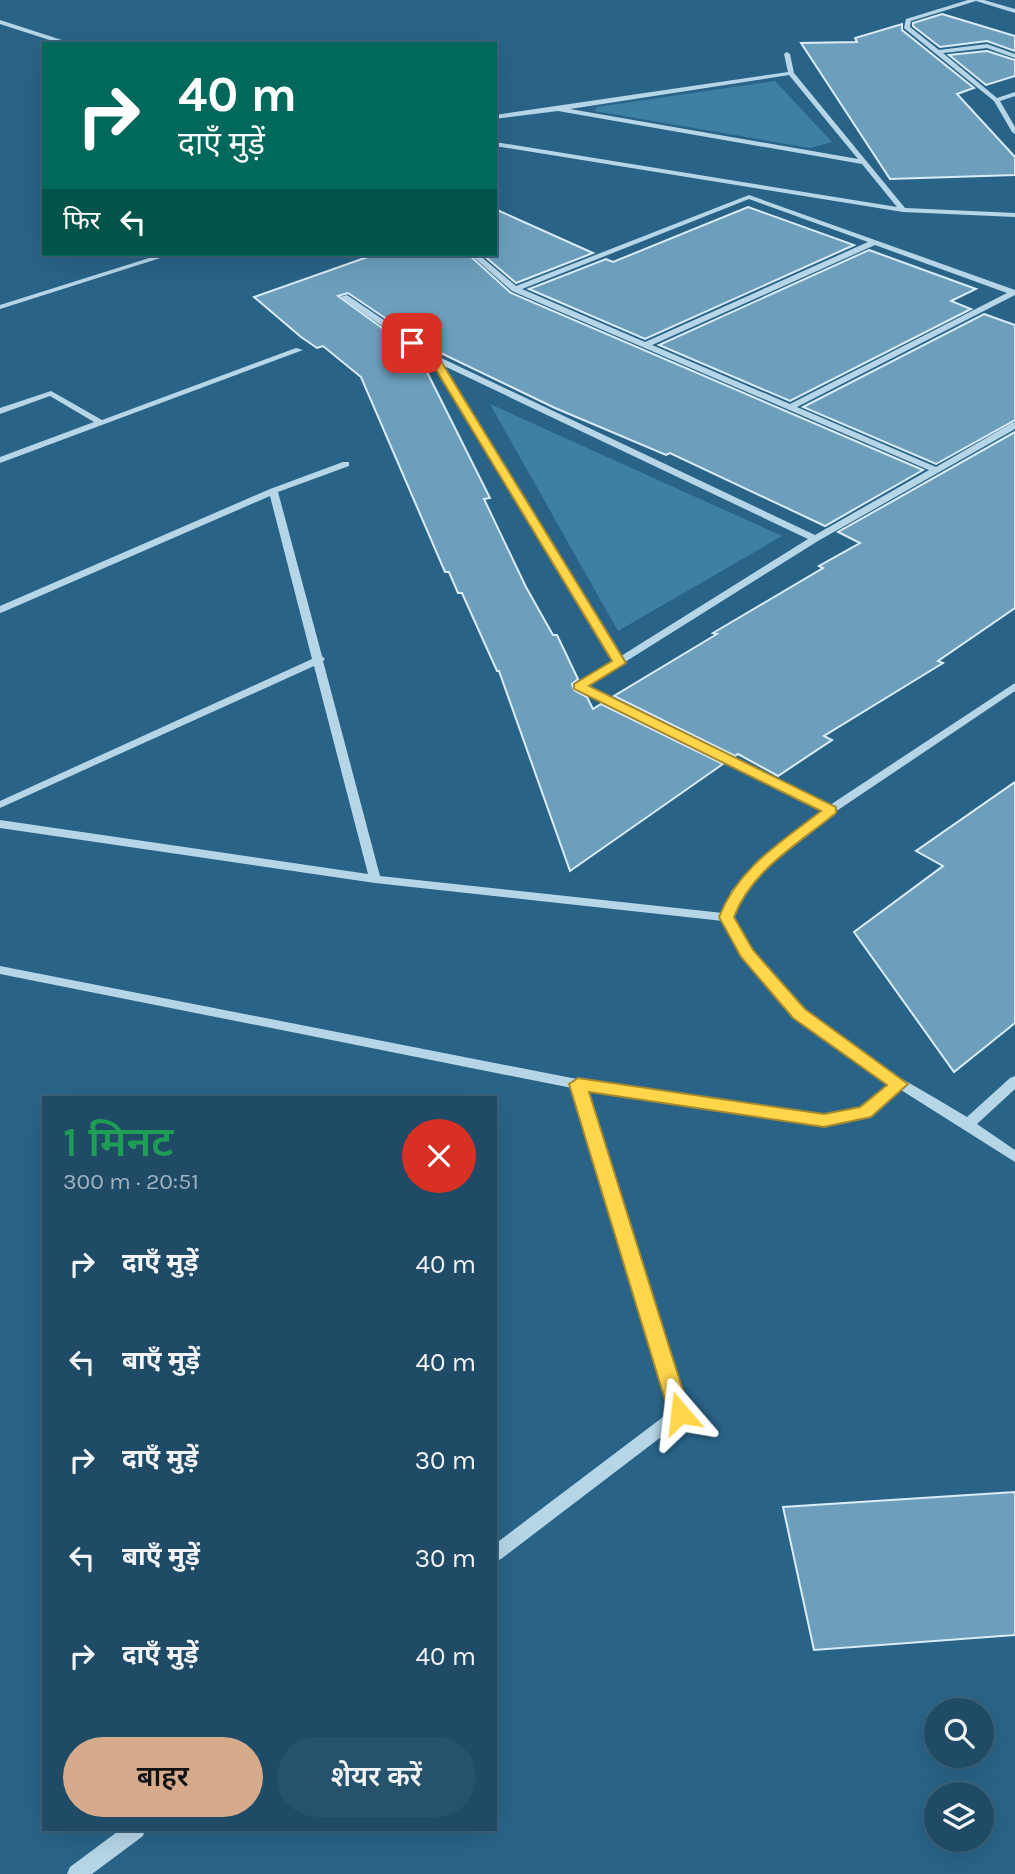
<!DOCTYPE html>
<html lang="hi">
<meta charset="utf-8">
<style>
body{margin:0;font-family:Karla,"Noto Sans Devanagari",sans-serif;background:#27526c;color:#f1f3f6;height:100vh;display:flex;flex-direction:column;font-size:26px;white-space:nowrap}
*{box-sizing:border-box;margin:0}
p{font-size:23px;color:#a1b3bf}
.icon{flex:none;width:38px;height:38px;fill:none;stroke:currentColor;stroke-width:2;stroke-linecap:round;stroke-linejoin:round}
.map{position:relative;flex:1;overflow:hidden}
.panel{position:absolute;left:42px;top:1096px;width:455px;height:735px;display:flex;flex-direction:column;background:#1f4b66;border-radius:0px;box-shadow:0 7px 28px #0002,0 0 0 2px #3c637a}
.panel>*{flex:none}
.hud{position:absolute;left:42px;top:42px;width:455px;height:214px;border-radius:0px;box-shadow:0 7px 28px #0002,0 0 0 2px #3c637a;background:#00695c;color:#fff;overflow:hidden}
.fabs{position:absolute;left:924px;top:1698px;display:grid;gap:14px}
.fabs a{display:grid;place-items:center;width:70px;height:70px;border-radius:50%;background:#1f4b66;box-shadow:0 7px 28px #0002,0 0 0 2px #3c637a;font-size:35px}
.pin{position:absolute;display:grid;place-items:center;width:60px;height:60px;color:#fff;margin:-30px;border-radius:14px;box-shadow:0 4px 10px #0006}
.me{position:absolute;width:77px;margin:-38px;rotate:343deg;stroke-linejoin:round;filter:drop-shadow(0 0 5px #0008)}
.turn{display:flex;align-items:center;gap:24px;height:147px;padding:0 21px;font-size:32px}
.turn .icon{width:91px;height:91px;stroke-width:2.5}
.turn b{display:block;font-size:49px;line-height:60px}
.then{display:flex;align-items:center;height:66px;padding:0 21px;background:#0003;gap:14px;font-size:26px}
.round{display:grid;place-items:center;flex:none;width:74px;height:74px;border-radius:37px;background:#27526c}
.overview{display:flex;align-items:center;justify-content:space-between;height:119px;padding:0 21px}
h1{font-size:42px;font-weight:600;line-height:52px;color:#1e9e55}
.cta{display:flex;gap:14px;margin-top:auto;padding:14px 21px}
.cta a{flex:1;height:80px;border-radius:42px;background:#d6ab8b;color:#111;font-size:28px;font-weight:600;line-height:80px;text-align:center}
.cta a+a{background:#27526c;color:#f1f3f6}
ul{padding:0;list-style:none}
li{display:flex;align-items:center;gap:21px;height:98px;padding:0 21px}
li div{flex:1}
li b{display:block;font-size:26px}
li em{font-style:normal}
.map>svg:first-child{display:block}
.green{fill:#3e7fa4}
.building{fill:#6d9fbc;stroke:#daecf7;stroke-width:2}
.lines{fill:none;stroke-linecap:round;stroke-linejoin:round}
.minor{fill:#b6d6e8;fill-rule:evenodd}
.route{fill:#ffd54a;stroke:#a68a30;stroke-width:2}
</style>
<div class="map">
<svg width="1015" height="1874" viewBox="0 0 1015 1874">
<rect width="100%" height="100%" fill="#296488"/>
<!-- green -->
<g class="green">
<polygon points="775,81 832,142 810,148 595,111 597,107"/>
<polygon points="490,404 782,536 618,631"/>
</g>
<!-- building -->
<g class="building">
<polygon points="942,14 1015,36 1015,51 987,41 940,47 913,26 913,23"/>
<polygon points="902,24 902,30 974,88 957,94 1015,157 1015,175 890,179 801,43 857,42 855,38"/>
<polygon points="987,51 1015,60 1015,76 986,85 949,55"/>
<polygon points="748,207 854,245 645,339 529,289 606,259 613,262"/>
<polygon points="495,209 593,253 516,283 482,254 495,254"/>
<polygon points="869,250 976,289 951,301 971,309 790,401 659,345"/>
<polygon points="376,254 468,254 511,293 923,470 825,526 670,453 666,455 555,408 428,347 348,293 338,296 418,354 490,498 484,499 526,587 553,635 557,635 578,679 572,684 574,690 587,697 593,709 601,704 723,764 570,871 499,671 497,671 462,593 458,593 449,572 445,572 361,377 323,346 317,348 301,337 254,297"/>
<polygon points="984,314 1015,325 1015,420 936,464 803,407"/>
<polygon points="1015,432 1015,608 938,661 943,663 824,736 832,740 778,776 738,754 735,756 614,696 717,634 713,633 823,568 819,566 860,543 838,532"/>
<polygon points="1015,782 1015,1023 954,1072 854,932 943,866 916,851"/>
<polygon points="1015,1492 1015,1635 814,1650 783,1507"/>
</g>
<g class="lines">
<!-- minor -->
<g class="minor">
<polygon points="968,0 984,0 1015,9 1015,13 976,1 911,21 910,27 939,50 987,44 1015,54 1015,58 987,48 943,53 997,98 1015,92 1015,96 1000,101 1015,127 1015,134 1012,132 994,101 904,28 906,19"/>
<polygon points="0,20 71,43 72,44 62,44 0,24"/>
<path d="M787,52L790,54L794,73L905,208L1015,213V217L903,212L495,146V142L897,207L862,164L558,111L495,119V115L788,72L784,54ZM789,75L858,159L570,109Z"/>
<path d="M749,195L1015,290V295L797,407L936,467L1012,423L1015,422V429L818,541L625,662L624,665L619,666L587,686L830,805L1015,683V691L835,812L759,874L741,895L733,917C750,947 768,976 793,1000C841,1048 910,1082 967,1117L1010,1078L1015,1076V1089L977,1124L1015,1150V1162L901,1090L870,1117L824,1126L586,1090L688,1413L686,1418L501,1559L495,1562V1544L671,1411L572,1088L0,974V966L577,1079L824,1116L861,1109L891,1083C855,1061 816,1038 786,1008C760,983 741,952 723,921L375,883L0,828V820L368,874L314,666L0,808V801L312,659L270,496L3,612L0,613V606L270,489L343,462H349V466L278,492L322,656L325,659L323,661L380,876L723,913L731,891L751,868L823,811L575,688V684L613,660L430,359L340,297L347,295L437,356L815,535L929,470L512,291L470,254H478L516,286ZM749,199L868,242L645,342L522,289ZM875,245L1007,293L790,404L652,345ZM442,365L808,539L621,656Z"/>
<polygon points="162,254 173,254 0,309 0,305"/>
<polygon points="296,348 303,350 0,463 0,457 94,422 50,396 0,414 0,408 51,391 102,420"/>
<polygon points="121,1829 145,1829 143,1836 92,1874 67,1874 70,1867"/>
</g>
</g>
<!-- route -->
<path class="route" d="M408,341H415L439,358L626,663L589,686L836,807V813C798,844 752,870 734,917L753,950L805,1009L908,1084L871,1117L824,1127L589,1092L690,1413L687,1419L680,1421L672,1419L669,1413L569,1084L578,1078L824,1114L860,1107L887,1085L793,1018L741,957L719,917C738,868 781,842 821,811L574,689V684L612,661L430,360L408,345Z"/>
</svg>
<div class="fabs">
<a><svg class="icon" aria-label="search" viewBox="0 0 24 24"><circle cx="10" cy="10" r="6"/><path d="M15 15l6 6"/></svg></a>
<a><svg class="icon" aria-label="layers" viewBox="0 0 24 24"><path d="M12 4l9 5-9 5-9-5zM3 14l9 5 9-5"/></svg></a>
</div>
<div class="pin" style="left:412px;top:343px;background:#d93025"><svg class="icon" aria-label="arrive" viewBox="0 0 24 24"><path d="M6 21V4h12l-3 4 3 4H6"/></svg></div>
<svg class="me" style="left:680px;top:1413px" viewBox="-20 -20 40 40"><path d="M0-17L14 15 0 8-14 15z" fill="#ffd54a" stroke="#fff" stroke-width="4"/></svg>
<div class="hud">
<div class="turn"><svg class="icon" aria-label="right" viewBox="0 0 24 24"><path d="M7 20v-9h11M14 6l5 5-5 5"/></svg><div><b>40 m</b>दाएँ मुड़ें</div></div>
<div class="then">फिर<svg class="icon" aria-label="left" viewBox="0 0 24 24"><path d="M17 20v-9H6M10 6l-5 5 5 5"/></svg></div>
</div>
<section class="panel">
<div class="overview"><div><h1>1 मिनट</h1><p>300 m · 20:51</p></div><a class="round" style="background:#d93025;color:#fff"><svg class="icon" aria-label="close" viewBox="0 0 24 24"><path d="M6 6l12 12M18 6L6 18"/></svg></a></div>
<ul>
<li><svg class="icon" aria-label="right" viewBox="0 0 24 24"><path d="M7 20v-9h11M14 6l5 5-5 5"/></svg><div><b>दाएँ मुड़ें</b></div><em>40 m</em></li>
<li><svg class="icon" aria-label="left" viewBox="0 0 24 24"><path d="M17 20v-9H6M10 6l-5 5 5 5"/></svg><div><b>बाएँ मुड़ें</b></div><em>40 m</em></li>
<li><svg class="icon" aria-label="right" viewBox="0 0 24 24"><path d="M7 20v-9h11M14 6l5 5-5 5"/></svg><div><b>दाएँ मुड़ें</b></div><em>30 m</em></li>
<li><svg class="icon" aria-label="left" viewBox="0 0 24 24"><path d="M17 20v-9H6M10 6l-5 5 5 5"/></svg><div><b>बाएँ मुड़ें</b></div><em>30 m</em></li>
<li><svg class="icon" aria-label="right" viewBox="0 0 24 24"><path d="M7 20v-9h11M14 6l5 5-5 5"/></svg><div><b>दाएँ मुड़ें</b></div><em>40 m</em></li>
</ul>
<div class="cta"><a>बाहर</a><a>शेयर करें</a></div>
</section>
</div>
